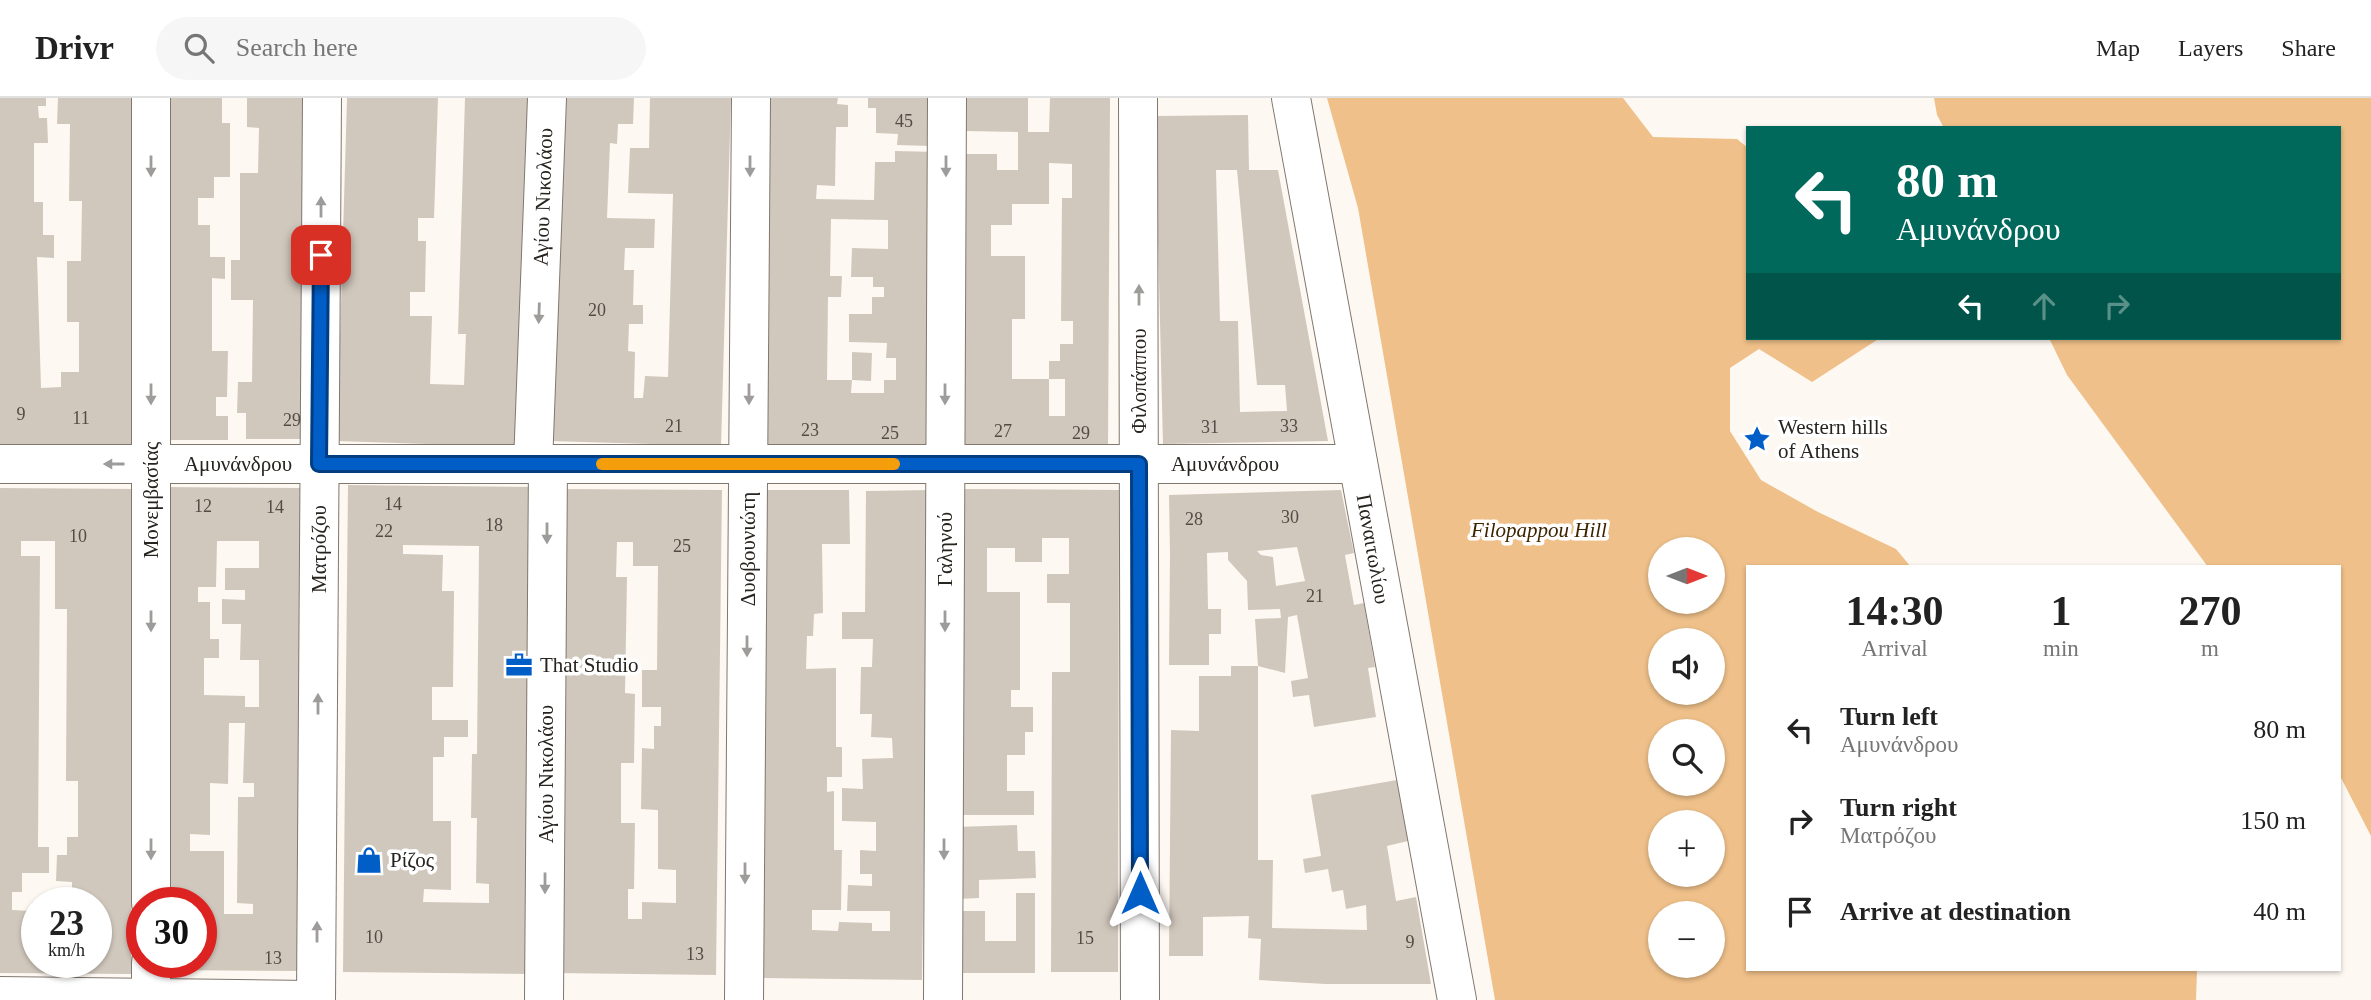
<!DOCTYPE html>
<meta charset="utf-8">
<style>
body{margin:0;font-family:"Times New Roman",serif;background:#f6f6f6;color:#222;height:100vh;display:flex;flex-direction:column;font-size:26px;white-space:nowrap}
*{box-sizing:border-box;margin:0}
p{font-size:23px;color:#767676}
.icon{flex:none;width:38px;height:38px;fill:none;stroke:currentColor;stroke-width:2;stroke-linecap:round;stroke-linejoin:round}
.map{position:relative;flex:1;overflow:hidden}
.sheet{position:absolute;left:1746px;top:467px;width:595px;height:406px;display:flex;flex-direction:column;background:#fff;border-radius:0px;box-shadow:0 2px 5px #0004}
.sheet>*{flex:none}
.guide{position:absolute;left:1746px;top:28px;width:595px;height:214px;border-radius:0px;box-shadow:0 2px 5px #0004;background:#00695c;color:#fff;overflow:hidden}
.needle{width:46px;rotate:90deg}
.controls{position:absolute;left:1648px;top:439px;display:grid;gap:14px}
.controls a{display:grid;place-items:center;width:77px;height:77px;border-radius:50%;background:#fff;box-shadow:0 2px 5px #0004;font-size:35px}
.speed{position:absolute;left:21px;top:789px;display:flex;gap:14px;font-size:35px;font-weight:700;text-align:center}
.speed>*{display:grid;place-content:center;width:91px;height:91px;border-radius:50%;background:#fff;box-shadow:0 2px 5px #0004;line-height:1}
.speed small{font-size:18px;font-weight:400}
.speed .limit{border:10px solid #d22;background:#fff;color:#111}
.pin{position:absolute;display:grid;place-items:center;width:60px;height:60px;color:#fff;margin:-30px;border-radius:14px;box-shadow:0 4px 10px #0006}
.me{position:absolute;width:77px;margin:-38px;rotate:0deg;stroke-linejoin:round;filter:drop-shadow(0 0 5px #0008)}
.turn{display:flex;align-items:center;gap:24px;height:147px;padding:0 35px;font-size:32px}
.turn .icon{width:91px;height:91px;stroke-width:2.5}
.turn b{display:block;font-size:49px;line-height:60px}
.lanes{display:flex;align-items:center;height:66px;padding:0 35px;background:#0003;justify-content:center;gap:35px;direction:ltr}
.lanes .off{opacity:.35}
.eta{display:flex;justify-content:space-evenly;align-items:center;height:119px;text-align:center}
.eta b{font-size:42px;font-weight:800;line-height:49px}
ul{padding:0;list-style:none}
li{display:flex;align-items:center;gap:21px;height:91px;padding:0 35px}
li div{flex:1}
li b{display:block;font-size:26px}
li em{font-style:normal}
header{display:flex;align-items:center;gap:42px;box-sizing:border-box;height:98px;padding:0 35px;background:#fff;border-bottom:2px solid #e0e0e0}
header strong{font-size:33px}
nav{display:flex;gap:38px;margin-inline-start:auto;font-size:24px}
.search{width:490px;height:63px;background:#f6f6f6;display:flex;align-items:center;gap:18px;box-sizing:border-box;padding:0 24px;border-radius:38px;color:#767676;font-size:26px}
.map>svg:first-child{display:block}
.green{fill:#efc089;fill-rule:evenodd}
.building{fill:#d1c8bd;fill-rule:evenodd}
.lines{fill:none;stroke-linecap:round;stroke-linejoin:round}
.minor-casing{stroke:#80776e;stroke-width:40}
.tertiary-casing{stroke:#80776e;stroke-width:40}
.minor{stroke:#fff;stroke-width:38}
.tertiary{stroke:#fff;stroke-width:38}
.oneway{fill:#9e9c9a}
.route-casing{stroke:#013d81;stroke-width:18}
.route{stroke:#025ec7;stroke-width:12}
.slow{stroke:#f59e0b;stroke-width:12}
.labels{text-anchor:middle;stroke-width:7;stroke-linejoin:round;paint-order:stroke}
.number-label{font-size:18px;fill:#524c46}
.street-label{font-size:21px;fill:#27231f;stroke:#fff}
.poi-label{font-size:21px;fill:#27231f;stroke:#fff;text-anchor:start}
.park-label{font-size:21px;font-style:italic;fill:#3d2400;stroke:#fff}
</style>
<header>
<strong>Drivr</strong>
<div class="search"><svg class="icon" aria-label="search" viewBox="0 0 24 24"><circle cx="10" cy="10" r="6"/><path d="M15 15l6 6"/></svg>Search here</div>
<nav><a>Map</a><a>Layers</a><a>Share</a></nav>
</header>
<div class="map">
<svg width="2371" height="902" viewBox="0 0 2371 902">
<rect width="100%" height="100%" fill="#fef8f2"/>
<!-- green -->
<g class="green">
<path d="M1327,0H1623L1653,39L1737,41L1748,50V240H1880L1812,284L1759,251L1730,270V333L1761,382L1818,414L1896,451L1911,469H1748V872H2197L2196,902H1495L1358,110ZM1661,452H1713V504H1661ZM1661,542H1713V595H1661ZM1661,634H1713V686H1661ZM1661,724H1713V777H1661ZM1661,816H1713V868H1661Z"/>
<polygon points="1934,0 2371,0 2371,738 2340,678 2340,469 2208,469 2067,277 2049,240 2340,240 2340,30 1944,30 1937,17"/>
</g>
<!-- building -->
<g class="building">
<polygon points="0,0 46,0 46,8 38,8 39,20 47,20 48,45 34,45 34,104 43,104 43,137 54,137 54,160 37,159 41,290 61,289 61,274 79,274 79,224 67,224 67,163 81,163 82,103 69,103 70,26 57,26 58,0 134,0 137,346 0,347"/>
<polygon points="162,0 222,0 222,25 230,25 230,79 214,79 214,100 198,100 198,127 210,127 210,159 225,159 225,181 212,180 212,253 228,253 227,299 216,299 216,318 228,318 228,342 160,342"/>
<polygon points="247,0 307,0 305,341 246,341 246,315 237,315 238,284 252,284 253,202 231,202 231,162 240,162 240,75 258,75 259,30 247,29"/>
<polygon points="347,0 438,0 434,120 418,120 418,143 426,143 425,194 410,194 410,218 432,218 430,286 464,287 466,236 458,236 465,0 534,0 518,349 337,343"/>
<polygon points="559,0 634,0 633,26 618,26 617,46 610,45 607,120 655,121 654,150 625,150 624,172 634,172 633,207 643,207 643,226 629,226 628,253 635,254 634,300 643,300 645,278 668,279 673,96 628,95 630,50 649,50 650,0 731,0 721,348 549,343"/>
<path d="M764,0H838L837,6L848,7V29H836L835,88L817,87L816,101L874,102L875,64H895V53L938,54L934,349L760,346ZM831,121L888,122V151L852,150L851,179H873V189H884V199H872V216H849V244L887,245L886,260H896V282H884V295H851L852,282L871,283L872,255L852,254V282H827L828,199H841L842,178H830Z"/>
<polygon points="868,0 933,0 931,48 897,47 898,36 876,35 876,10 868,10"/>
<path d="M967,0H1028V34H1049L1050,0H1110L1108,349L964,348L966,56H997V72H1018V34L966,33ZM1049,65L1072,66V100H1062L1061,223H1073V246H1060V263H1049V281H1065V318H1049V281H1012V221H1025V158H991V127H1012V106H1049Z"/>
<path d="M1248,17L1249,72H1278L1328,343L1163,346L1155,18ZM1216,72H1237L1257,287H1285L1287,313L1240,314L1238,223H1220Z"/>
<path d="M348,387L537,389L531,876L343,874ZM403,447L479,448L477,656H472L471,720H477L476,785L489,786V805L423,804L424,791L451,792V723H433V659H444V639H468V622H432V589H453L454,493H442L443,457L403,456Z"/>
<path d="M164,389L305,390L300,873L159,872V864H201V805H160ZM217,443H259V470H225V492H245V502L222,501V526H241L240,562H259V609H245V598L204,597V560H219V541H210V504H198V489H216ZM229,625H245L243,685H254V699H238L237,805L253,806V816H224V753H190V736L210,737V685L228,686Z"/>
<path d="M0,390L135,391L131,876L0,875ZM21,443H55V511H67L66,683H78V739H67V757H57L56,783L72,784V799H86V805H96V864H37V804H32V813L12,812V794H22V775H49V749H38L40,458H21Z"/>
<path d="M560,391L722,392L716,877L554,875ZM617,444H633V468H658L657,572H642V609H661V628H654V651L642,650L641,711L658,712V771L676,772V805L642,804V821H628V791H634L635,725H621V665H634L635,596L625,595L627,479H616Z"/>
<polygon points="961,391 1119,392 1118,874 1051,874 1052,574 1070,574 1070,505 1047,505 1047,476 1069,476 1069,440 1042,440 1042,464 1015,464 1015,450 987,450 987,494 1020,494 1020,592 1011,592 1011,609 1033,609 1033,634 1025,634 1025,657 1007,657 1007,693 1034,693 1034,717 960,717"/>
<polygon points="756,392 849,392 850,446 822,446 823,515 814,516 813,538 807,538 806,571 836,570 836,649 842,649 842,679 827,679 827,694 834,693 834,752 842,752 841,812 812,812 812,832 838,833 839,824 872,825 872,833 890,833 890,813 847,813 848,787 872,788 872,776 860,776 860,752 876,753 876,724 842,723 842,690 863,691 862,661 893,660 892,640 871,639 872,616 860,616 861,569 872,569 873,541 842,541 842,514 865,514 866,393 930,392 922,882 752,880"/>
<path d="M1341,392L1354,455L1345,457L1354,507L1364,505L1375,569L1368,570L1376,619L1314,629L1309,597L1293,599L1291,583L1308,580L1297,517L1288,519L1285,575L1258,568L1255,521L1281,520L1280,511L1248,512L1247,483L1228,462V454L1207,455L1208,511H1221V536H1209V567H1169L1170,456L1169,397ZM1297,449L1305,483L1276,488L1273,459L1261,457L1257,453Z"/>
<polygon points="1231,568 1258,568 1258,762 1273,762 1272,830 1367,832 1366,807 1346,811 1343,792 1332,794 1328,771 1305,775 1303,761 1321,758 1311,697 1397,682 1408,743 1387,748 1396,803 1416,799 1431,886 1325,886 1259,882 1261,841 1248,840 1249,818 1203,819 1203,858 1169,858 1171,632 1199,633 1199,578 1231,578"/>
<polygon points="1017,727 1018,753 1035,753 1036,780 979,782 979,800 957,801 955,729"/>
<polygon points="1016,795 1035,795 1035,875 954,875 954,813 985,813 985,843 1016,843"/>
</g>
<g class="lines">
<defs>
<g id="minor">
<polyline points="151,0 151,805"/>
<polyline points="1138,0 1140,902"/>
<polyline points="0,366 1358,366"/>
<polyline points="533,366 547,0"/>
<polyline points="151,864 151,900"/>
<polyline points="0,898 309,902"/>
<polyline points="316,902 322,0"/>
<polyline points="544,902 548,366"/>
<polyline points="744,902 751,0"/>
<polyline points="943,902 947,0"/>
</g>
<polyline id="tertiary" points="1291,0 1457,902"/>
</defs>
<!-- minor casing -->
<use href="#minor" class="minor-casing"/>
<!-- tertiary casing -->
<use href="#tertiary" class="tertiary-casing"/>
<!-- minor -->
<use href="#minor" class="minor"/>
<!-- tertiary -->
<use href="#tertiary" class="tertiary"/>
</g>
<!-- one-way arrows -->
<defs><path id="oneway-solid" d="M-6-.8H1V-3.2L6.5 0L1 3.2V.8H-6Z" transform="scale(1.75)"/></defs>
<g class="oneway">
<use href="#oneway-solid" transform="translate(151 68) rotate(90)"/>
<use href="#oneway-solid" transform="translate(750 68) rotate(90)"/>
<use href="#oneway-solid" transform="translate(946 68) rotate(90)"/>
<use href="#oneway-solid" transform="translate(321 109) rotate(-90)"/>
<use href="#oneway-solid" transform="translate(1139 197) rotate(-90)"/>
<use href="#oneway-solid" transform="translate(539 215) rotate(92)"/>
<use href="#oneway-solid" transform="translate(151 296) rotate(90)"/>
<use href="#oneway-solid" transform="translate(749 296) rotate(90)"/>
<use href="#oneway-solid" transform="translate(945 296) rotate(90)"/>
<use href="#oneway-solid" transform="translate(114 366) rotate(180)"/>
<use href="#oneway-solid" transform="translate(547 435) rotate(90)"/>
<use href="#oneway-solid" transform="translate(151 523) rotate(90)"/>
<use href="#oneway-solid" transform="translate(945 523) rotate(90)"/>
<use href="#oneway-solid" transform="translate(747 548) rotate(90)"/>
<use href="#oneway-solid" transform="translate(318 606) rotate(-90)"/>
<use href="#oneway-solid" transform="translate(151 751) rotate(90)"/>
<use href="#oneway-solid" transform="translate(944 751) rotate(90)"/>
<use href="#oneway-solid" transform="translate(745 775) rotate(90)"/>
<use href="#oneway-solid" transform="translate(545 785) rotate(90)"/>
<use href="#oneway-solid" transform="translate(317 834) rotate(-90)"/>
</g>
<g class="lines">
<defs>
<polyline id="route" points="321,157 319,366 1139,366 1140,795"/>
</defs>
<!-- route casing -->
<use href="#route" class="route-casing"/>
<!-- route -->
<use href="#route" class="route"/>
<!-- slow -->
<polyline class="slow" points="602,366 894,366"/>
</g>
<!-- icons -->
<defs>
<symbol id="sight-bare" viewBox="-9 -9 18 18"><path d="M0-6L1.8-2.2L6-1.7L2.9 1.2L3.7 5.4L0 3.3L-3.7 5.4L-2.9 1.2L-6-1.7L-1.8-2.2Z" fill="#025ec7" stroke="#fff" stroke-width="2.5" paint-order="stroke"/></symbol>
<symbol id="office-bare" viewBox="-9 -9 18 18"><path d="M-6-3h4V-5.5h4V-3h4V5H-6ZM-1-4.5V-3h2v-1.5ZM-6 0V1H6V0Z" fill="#025ec7" stroke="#fff" stroke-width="2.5" paint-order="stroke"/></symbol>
<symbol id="shop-bare" viewBox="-9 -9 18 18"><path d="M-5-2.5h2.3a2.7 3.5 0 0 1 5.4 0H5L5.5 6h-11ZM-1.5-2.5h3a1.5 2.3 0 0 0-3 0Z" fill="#025ec7" stroke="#fff" stroke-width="2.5" paint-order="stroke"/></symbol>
</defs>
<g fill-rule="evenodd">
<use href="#sight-bare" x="1738" y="322" width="38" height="38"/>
<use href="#office-bare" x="500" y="548" width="38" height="38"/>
<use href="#shop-bare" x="350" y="743" width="38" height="38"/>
</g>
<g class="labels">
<!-- number labels -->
<g class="number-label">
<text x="904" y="29">45</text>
<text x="597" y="218">20</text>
<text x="21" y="322">9</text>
<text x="81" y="326">11</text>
<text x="292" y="328">29</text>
<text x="674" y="334">21</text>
<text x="1289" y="334">33</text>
<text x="1210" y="335">31</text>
<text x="810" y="338">23</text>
<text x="1003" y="339">27</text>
<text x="890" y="341">25</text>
<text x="1081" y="341">29</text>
<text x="393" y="412">14</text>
<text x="203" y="414">12</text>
<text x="275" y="415">14</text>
<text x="1290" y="425">30</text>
<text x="1194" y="427">28</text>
<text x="494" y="433">18</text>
<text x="384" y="439">22</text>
<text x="78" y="444">10</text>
<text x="682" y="454">25</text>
<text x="1315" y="504">21</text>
<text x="374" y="845">10</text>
<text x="1085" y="846">15</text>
<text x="1410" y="850">9</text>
<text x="695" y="862">13</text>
<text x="273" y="866">13</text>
</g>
<!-- street labels -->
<g class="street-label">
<text transform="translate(543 99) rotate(-88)" y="7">Αγίου Νικολάου</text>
<text transform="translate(1139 283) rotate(-90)" y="7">Φιλοπάππου</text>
<text x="238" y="373">Αμυνάνδρου</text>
<text x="1225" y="373">Αμυνάνδρου</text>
<text transform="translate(151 402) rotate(-90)" y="7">Μονεμβασίας</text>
<text transform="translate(319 451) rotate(-90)" y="7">Ματρόζου</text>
<text transform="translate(748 451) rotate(-90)" y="7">Δυοβουνιώτη</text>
<text transform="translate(945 451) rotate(-90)" y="7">Γαληνού</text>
<text transform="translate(1373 451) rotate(80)" y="7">Παναιτωλίου</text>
<text transform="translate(546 676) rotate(-90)" y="7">Αγίου Νικολάου</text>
</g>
<!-- poi labels -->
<g class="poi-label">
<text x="1778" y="336">Western hills<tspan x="1778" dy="24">of Athens</tspan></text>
<text x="540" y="574">That Studio</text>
<text x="390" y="769">Ρίζος</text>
</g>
<!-- park labels -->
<g class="park-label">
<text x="1539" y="439">Filopappou Hill</text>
</g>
</g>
</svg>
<div class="controls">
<a><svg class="needle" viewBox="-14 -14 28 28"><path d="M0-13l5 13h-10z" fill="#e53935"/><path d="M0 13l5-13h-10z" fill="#767676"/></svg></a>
<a><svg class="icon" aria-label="sound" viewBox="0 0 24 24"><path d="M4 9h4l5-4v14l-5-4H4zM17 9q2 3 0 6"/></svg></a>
<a><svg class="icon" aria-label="search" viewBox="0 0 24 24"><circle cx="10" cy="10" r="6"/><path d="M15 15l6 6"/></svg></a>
<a>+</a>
<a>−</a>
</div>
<div class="speed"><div>23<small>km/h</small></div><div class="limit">30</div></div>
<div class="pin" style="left:321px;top:157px;background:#d93025"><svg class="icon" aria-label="arrive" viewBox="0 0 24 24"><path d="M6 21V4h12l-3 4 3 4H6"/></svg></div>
<svg class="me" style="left:1140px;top:795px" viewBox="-20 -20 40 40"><path d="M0-17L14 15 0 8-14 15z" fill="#025ec7" stroke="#fff" stroke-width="4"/></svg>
<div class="guide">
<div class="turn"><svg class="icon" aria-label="left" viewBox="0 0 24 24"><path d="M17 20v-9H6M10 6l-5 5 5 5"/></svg><div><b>80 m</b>Αμυνάνδρου</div></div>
<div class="lanes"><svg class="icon" aria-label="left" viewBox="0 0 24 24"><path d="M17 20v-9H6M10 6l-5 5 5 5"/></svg><svg class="icon off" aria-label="ahead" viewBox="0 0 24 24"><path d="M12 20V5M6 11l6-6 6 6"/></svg><svg class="icon off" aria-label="right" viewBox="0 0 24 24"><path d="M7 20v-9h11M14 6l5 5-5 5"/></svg></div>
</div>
<section class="sheet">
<div class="eta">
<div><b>14:30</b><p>Arrival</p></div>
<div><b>1</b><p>min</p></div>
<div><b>270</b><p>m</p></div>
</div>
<ul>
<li><svg class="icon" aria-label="left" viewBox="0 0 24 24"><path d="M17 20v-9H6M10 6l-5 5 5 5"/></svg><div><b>Turn left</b><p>Αμυνάνδρου</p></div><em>80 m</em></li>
<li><svg class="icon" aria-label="right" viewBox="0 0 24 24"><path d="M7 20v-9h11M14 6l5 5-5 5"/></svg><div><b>Turn right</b><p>Ματρόζου</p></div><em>150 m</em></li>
<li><svg class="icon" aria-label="arrive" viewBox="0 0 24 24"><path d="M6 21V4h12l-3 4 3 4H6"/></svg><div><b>Arrive at destination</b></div><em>40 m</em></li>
</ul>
</section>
</div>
